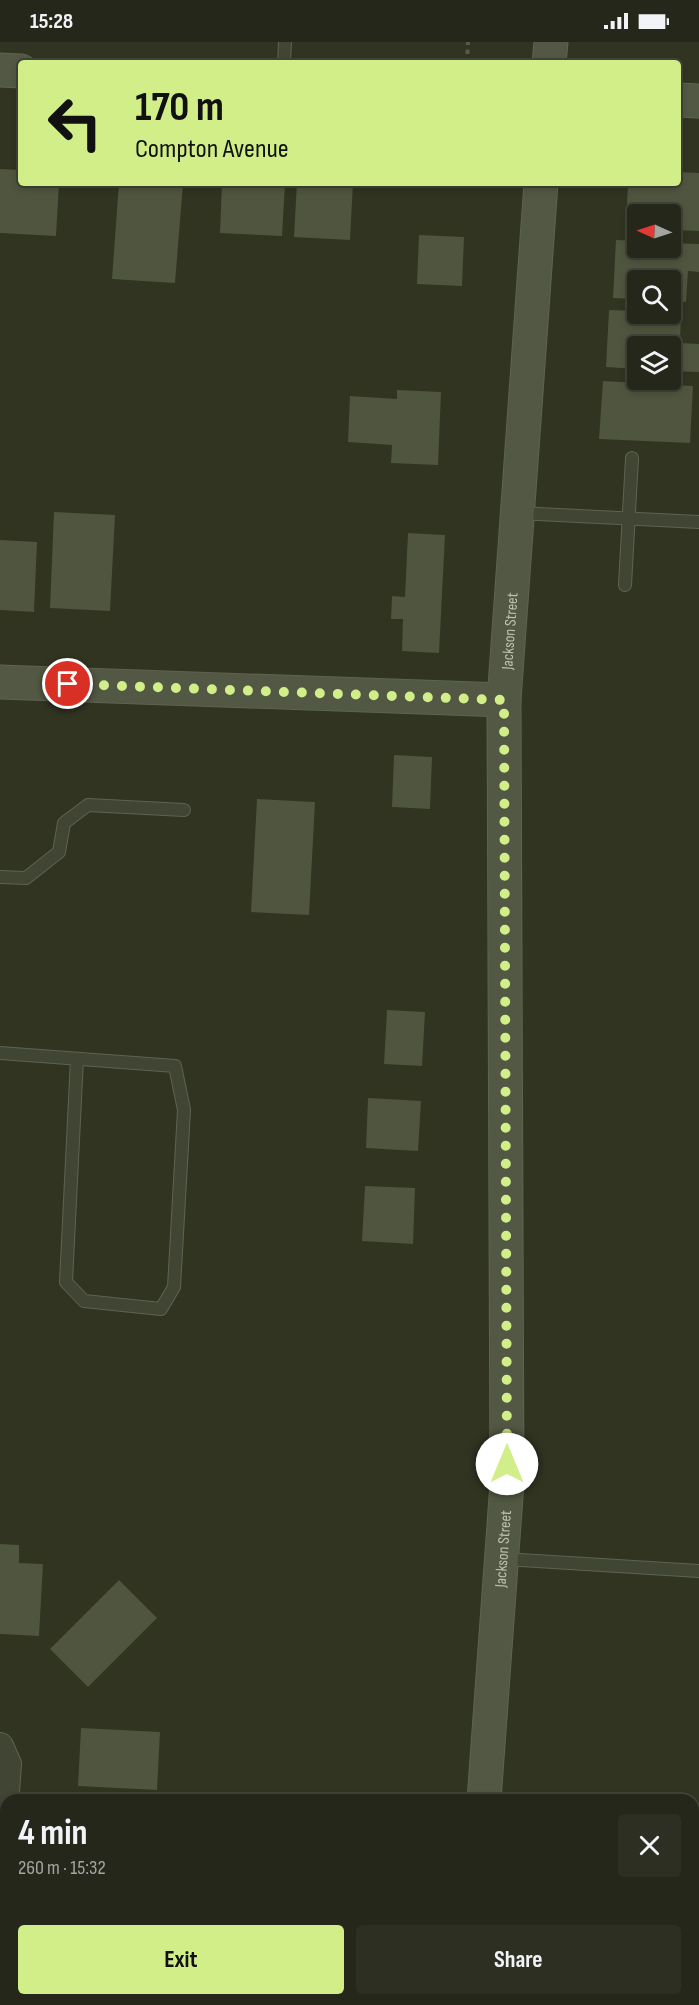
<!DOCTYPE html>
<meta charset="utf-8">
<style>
body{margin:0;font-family:"Sofia Sans Condensed",sans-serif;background:#2c2f22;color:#f1f3f6;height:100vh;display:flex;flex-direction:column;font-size:22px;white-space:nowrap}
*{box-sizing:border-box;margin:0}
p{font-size:20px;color:#a3a5a2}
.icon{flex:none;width:33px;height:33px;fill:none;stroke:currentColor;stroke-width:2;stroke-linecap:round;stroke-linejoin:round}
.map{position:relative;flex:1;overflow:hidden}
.drawer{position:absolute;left:0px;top:1752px;width:699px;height:212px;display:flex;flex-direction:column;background:#242719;border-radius:18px 18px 0 0;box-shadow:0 3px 9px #0003,0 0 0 2px #414438}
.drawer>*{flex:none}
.hud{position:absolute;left:18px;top:18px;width:663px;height:126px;border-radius:6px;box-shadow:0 3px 9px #0003,0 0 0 2px #414438;background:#d1ee88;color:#111;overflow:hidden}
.needle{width:39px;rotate:273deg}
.controls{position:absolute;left:627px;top:162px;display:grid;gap:12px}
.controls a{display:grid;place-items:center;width:54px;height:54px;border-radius:6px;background:#242719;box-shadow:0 3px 9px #0003,0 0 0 2px #414438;font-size:30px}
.pin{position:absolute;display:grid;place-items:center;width:51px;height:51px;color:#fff;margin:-26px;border:3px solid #fff;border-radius:50%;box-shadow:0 2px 6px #0007}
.me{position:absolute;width:66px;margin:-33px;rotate:0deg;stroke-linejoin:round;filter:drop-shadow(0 0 4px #0008)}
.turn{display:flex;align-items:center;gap:21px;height:126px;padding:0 18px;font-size:27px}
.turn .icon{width:78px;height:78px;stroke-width:2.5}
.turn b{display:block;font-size:42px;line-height:51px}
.round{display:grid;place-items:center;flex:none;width:63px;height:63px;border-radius:6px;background:#2c2f22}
.headline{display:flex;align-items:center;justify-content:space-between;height:102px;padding:0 18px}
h1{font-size:36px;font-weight:700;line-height:45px}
.cta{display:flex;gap:12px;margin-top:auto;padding:12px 18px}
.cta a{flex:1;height:69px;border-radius:6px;background:#d1ee88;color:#111;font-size:24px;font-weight:700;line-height:69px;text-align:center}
.cta a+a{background:#2c2f22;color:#f1f3f6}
.status{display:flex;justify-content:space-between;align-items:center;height:42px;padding:0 30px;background:#242719;direction:ltr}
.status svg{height:16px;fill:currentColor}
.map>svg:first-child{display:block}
.building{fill:#4f553e}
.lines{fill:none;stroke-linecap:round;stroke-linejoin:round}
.lane-casing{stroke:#5f6352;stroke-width:14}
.street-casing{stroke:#5f6352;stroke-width:28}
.secondary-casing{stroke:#5f6352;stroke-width:35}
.path{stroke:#5b5849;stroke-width:4;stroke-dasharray:4.5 4.5;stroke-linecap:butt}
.lane{stroke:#414534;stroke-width:12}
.street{stroke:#414534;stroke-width:26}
.secondary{stroke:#525843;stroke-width:33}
.route{stroke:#d1ee88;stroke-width:10;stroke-dasharray:0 18}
.labels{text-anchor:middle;stroke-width:4.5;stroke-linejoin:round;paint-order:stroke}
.street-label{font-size:16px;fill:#bcc2ae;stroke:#26291a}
</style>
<div class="status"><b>15:28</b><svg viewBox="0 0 49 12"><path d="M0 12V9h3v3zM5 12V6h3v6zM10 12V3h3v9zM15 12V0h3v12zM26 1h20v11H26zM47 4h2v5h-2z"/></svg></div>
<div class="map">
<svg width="699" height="1963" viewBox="0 0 699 1963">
<rect width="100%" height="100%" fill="#303421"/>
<!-- building -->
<g class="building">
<polygon points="0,127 21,128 21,141 59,141 56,194 0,191"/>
<polygon points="678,130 699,131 699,189 670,188 670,172 638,172 638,186 626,185 628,141 678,141"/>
<polygon points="119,141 183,142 175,241 112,237"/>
<polygon points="222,141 285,141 282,194 220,191"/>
<polygon points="297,141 353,141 350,198 294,195"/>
<polygon points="419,193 464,195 462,244 417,242"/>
<polygon points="616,198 638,199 638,206 670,206 670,201 699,202 699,230 688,229 686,260 670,259 670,238 638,238 638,257 613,256"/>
<polygon points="609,268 638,269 638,272 681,272 680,301 699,302 699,330 670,329 670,304 638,304 638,327 606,325"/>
<polygon points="603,339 693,344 690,401 599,397"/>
<polygon points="397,348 441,350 438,423 391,421 392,403 348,400 350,354 397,357"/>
<polygon points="54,470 115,473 110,569 50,566"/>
<polygon points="408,491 445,493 439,611 402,609 403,577 391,577 392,554 405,555"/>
<polygon points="0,498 37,500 34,570 0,568"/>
<polygon points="394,713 432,715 430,767 392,765"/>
<polygon points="257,757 315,760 309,873 251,870"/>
<polygon points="387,968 425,970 422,1024 384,1022"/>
<polygon points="368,1056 421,1059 418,1109 366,1106"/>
<polygon points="365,1144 415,1146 413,1202 362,1199"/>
<polygon points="0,1502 19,1503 19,1521 43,1522 39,1594 0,1592"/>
<polygon points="119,1538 157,1576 88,1645 50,1607"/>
<polygon points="81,1686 160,1690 157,1748 78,1744"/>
</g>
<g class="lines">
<defs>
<g id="lane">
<polyline points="284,21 285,0"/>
<polyline points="518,471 699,480"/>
<polyline points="625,543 632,416"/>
<polyline points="0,835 26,836 59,810 64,781 88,763 184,768"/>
<polyline points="0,1011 175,1024 184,1068 174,1245 161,1267 84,1259 66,1240 77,1017"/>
<polyline points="503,1517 699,1529"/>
</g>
<polyline id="street" points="0,1704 8,1722 0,1832"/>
<g id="secondary">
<polyline points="549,21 551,0"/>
<polyline points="0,28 21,29"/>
<polyline points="678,58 699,59"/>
<polyline points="0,640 504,658"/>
<path id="s1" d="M484,1758L507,1441L504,658L541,141"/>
<polyline points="469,1963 470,1958"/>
</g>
</defs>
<!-- lane casing -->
<use href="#lane" class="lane-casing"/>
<!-- street casing -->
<use href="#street" class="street-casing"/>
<!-- secondary casing -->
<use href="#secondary" class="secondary-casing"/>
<!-- path -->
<polyline class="path" points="467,21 468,0"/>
<!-- lane -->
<use href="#lane" class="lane"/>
<!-- street -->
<use href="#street" class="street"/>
<!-- secondary -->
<use href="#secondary" class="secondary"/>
</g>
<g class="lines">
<!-- route -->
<polyline class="route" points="68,642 504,658 507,1422"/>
</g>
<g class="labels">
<!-- street labels -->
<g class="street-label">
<text dy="6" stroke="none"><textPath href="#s1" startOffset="1170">Jackson Street</textPath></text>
<text dy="6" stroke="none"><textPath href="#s1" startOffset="252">Jackson Street</textPath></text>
</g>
</g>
</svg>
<div class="controls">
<a><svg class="needle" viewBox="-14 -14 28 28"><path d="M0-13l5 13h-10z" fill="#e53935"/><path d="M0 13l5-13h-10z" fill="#a3a5a2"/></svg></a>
<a><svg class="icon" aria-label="search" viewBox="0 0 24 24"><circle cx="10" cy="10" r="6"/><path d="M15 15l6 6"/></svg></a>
<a><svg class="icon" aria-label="layers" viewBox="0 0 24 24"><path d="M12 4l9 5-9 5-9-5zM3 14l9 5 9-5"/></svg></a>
</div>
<div class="pin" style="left:68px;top:642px;background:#d93025"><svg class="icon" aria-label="arrive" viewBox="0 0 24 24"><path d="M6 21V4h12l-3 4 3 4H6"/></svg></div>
<svg class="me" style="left:507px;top:1422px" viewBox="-20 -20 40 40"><circle r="19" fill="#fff"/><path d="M0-13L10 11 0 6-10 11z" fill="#d1ee88"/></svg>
<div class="hud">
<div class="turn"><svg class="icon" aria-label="left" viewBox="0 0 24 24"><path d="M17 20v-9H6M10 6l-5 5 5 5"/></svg><div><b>170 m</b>Compton Avenue</div></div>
</div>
<section class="drawer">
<div class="headline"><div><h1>4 min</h1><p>260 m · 15:32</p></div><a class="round"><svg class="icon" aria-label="close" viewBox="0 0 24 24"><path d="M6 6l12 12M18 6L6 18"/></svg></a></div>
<div class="cta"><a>Exit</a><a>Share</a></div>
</section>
</div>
